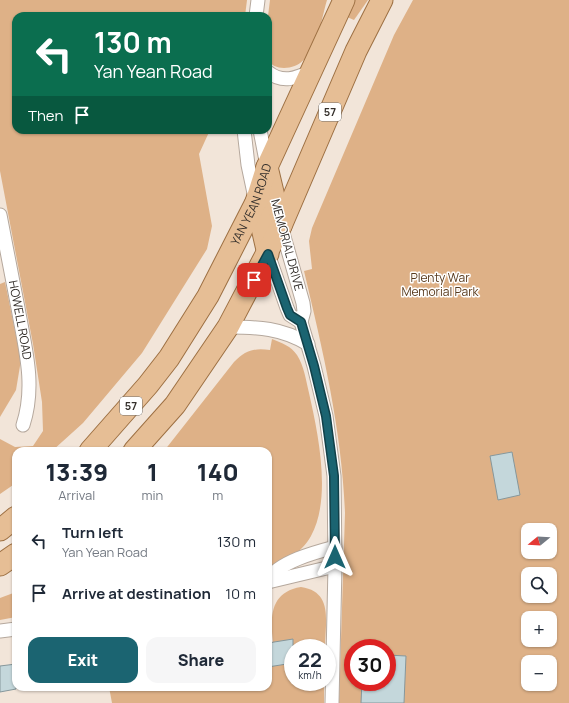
<!DOCTYPE html>
<meta charset="utf-8">
<style>
body{margin:0;font-family:Manrope,sans-serif;background:#f6f6f7;color:#1f2937;height:100vh;display:flex;flex-direction:column;font-size:15px;white-space:nowrap}
*{box-sizing:border-box;margin:0}
p{font-size:13px;color:#747a83}
.icon{flex:none;width:22px;height:22px;fill:none;stroke:currentColor;stroke-width:2;stroke-linecap:round;stroke-linejoin:round}
.map{position:relative;flex:1;overflow:hidden}
.panel{position:absolute;left:12px;top:447px;width:260px;height:244px;display:flex;flex-direction:column;background:#fff;border-radius:12px;box-shadow:0 1px 3px #0004}
.panel>*{flex:none}
.guide{position:absolute;left:12px;top:12px;width:260px;height:122px;border-radius:12px;box-shadow:0 1px 3px #0004;background:#0b6e4f;color:#fff;overflow:hidden}
.needle{width:26px;rotate:252deg}
.tools{position:absolute;left:521px;top:523px;display:grid;gap:8px}
.tools a{display:grid;place-items:center;width:36px;height:36px;border-radius:8px;background:#fff;box-shadow:0 1px 3px #0004;font-size:20px}
.speed{position:absolute;left:284px;top:639px;display:flex;gap:8px;font-size:20px;font-weight:700;text-align:center}
.speed>*{display:grid;place-content:center;width:52px;height:52px;border-radius:50%;background:#fff;box-shadow:0 1px 3px #0004;line-height:1}
.speed small{font-size:10px;font-weight:400}
.speed .limit{border:6px solid #d22;background:#fff;color:#111}
.pin{position:absolute;display:grid;place-items:center;width:34px;height:34px;color:#fff;margin:-17px;border-radius:8px;box-shadow:0 2px 6px #0006}
.me{position:absolute;width:44px;margin:-22px;rotate:0deg;stroke-linejoin:round;filter:drop-shadow(0 0 3px #0008)}
.turn{display:flex;align-items:center;gap:14px;height:84px;padding:0 16px;font-size:18px}
.turn .icon{width:52px;height:52px;stroke-width:2.5}
.turn b{display:block;font-size:28px;line-height:34px}
.then{display:flex;align-items:center;height:38px;padding:0 16px;background:#0003;gap:8px;font-size:15px}
.eta{display:flex;justify-content:space-evenly;align-items:center;height:68px;text-align:center}
.eta b{font-size:24px;font-weight:800;line-height:28px}
.action{display:flex;gap:8px;margin-top:auto;padding:8px 16px}
.action a{flex:1;height:46px;border-radius:12px;background:#1b6471;color:#fff;font-size:16px;font-weight:800;line-height:46px;text-align:center}
.action a+a{background:#f6f6f7;color:#1f2937}
ul{padding:0;list-style:none}
li{display:flex;align-items:center;gap:12px;height:52px;padding:0 16px}
li div{flex:1}
li b{display:block;font-size:15px}
li em{font-style:normal}
.map>svg:first-child{display:block}
.green{fill:#deb187;fill-rule:evenodd}
.building{fill:#c4d7db;stroke:#86979b}
.lines{fill:none;stroke-linecap:round;stroke-linejoin:round}
.minor-casing{stroke:#b5a89d;stroke-width:15}
.primary-casing{stroke:#9d7043;stroke-width:23}
.minor{stroke:#fff;stroke-width:13}
.primary{stroke:#e6be95;stroke-width:21}
.route-casing{stroke:#124149;stroke-width:10}
.route{stroke:#1b6471;stroke-width:7}
.labels{text-anchor:middle;stroke-width:3;stroke-linejoin:round;paint-order:stroke}
.shield{fill:#fff;stroke:#726e6b;stroke-width:1}
.shield-label{font-size:11px;font-weight:bold;fill:#35302c}
.street-label{font-size:12px;fill:#35302c;stroke:#fff}
.park-label{font-size:12px;fill:#583a1d;stroke:#fff}
</style>
<div class="map">
<svg width="569" height="703" viewBox="0 0 569 703">
<rect width="100%" height="100%" fill="#f2e5d9"/>
<!-- green -->
<g class="green">
<polygon points="0,0 247,0 245,16 16,16 16,130 210,130 199,154 212,226 207,249 142,353 83,423 52,451 16,451 16,483 0,494 0,439 15,447 33,446 43,431 42,402 33,344 0,171"/>
<path d="M270,0H327C320,23 316,68 284,68C277,68 271,65 268,60V16Z"/>
<polygon points="355,0 368,0 354,20 347,17"/>
<path d="M413,0H569V703H339L345,513C342,431 323,351 304,271L312,269L309,241L312,228L394,35ZM528,530H550V552H528ZM528,574H550V596H528ZM528,618H550V640H528ZM353,648H387V682H353ZM528,662H550V684H528Z"/>
<polygon points="5,282 21,360 16,390 0,417 0,284"/>
<path d="M272,339C282,343 291,346 297,355C304,366 306,380 309,393C318,433 332,498 311,536C301,554 285,561 268,568V451H164L234,362C246,350 254,348 270,350Z"/>
<path d="M301,587C334,592 325,622 325,648H293V682H324V703H112L109,687H268V643L273,642C270,617 270,592 301,587Z"/>
<polygon points="16,592 16,617 0,620 0,598"/>
</g>
<!-- building -->
<g class="building">
<polygon points="512,452 520,495 498,500 490,456"/>
<polygon points="293,639 293,663 268,667 268,643"/>
<polygon points="387,655 406,656 404,703 361,703 362,682 387,682"/>
<polygon points="16,664 16,689 0,692 0,666"/>
</g>
<g class="lines">
<defs>
<g id="minor">
<polyline points="256,16 258,0"/>
<path d="M268,72C283,84 296,78 312,71"/>
<polyline points="244,130 248,165 255,198"/>
<polyline points="260,130 267,166"/>
<path id="s1" d="M0,215C6,246 12,277 18,308C25,348 36,385 23,425"/>
<polyline points="281,226 303,303 304,311 301,322 314,366 326,416 334,476 335,566 332,703"/>
<polyline points="268,254 287,308 290,315 301,322"/>
<path d="M228,327C258,327 282,328 308,344"/>
<path d="M268,580C278,562 316,552 335,547"/>
<polyline points="268,582 335,566"/>
<polyline points="0,631 16,629"/>
</g>
<g id="primary">
<polyline points="267,167 281,226"/>
<polyline points="256,202 268,254"/>
<path id="s2" d="M90,451L148,385L169,358L208,296L256,202L267,167L344,0"/>
<polyline points="134,451 175,405 228,327 281,226 356,51 382,0"/>
<polyline points="0,530 16,517"/>
<polyline points="0,565 16,554"/>
</g>
</defs>
<!-- minor casing -->
<use href="#minor" class="minor-casing"/>
<!-- primary casing -->
<use href="#primary" class="primary-casing"/>
<!-- minor -->
<use href="#minor" class="minor"/>
<!-- primary -->
<use href="#primary" class="primary"/>
</g>
<g class="lines">
<defs>
<polyline id="route" points="254,280 268,254 287,308 290,315 301,322 314,366 326,416 334,476 335,557"/>
</defs>
<!-- route casing -->
<use href="#route" class="route-casing"/>
<!-- route -->
<use href="#route" class="route"/>
</g>
<g class="labels">
<!-- shield labels -->
<g class="shield">
<rect x="319" y="103" width="22" height="18" rx="3"/>
<rect x="120" y="397" width="22" height="18" rx="3"/>
</g>
<g class="shield-label">
<text x="330" y="116">57</text>
<text x="131" y="410">57</text>
</g>
<!-- street labels -->
<g class="street-label">
<text dy="4" stroke="none"><textPath href="#s2" startOffset="297">YAN YEAN ROAD</textPath></text>
<text transform="translate(287 245) rotate(75)" y="4">MEMORIAL DRIVE</text>
<text dy="4" stroke="none"><textPath href="#s1" startOffset="107">HOWELL ROAD</textPath></text>
</g>
<!-- park labels -->
<g class="park-label">
<text x="440" y="282">Plenty War<tspan x="440" dy="14">Memorial Park</tspan></text>
</g>
</g>
</svg>
<div class="tools">
<a><svg class="needle" viewBox="-14 -14 28 28"><path d="M0-13l5 13h-10z" fill="#e53935"/><path d="M0 13l5-13h-10z" fill="#747a83"/></svg></a>
<a><svg class="icon" aria-label="search" viewBox="0 0 24 24"><circle cx="10" cy="10" r="6"/><path d="M15 15l6 6"/></svg></a>
<a>+</a>
<a>−</a>
</div>
<div class="speed"><div>22<small>km/h</small></div><div class="limit">30</div></div>
<div class="pin" style="left:254px;top:280px;background:#d93025"><svg class="icon" aria-label="arrive" viewBox="0 0 24 24"><path d="M6 21V4h12l-3 4 3 4H6"/></svg></div>
<svg class="me" style="left:335px;top:557px" viewBox="-20 -20 40 40"><path d="M0-17L14 15 0 8-14 15z" fill="#1b6471" stroke="#fff" stroke-width="4"/></svg>
<div class="guide">
<div class="turn"><svg class="icon" aria-label="left" viewBox="0 0 24 24"><path d="M17 20v-9H6M10 6l-5 5 5 5"/></svg><div><b>130 m</b>Yan Yean Road</div></div>
<div class="then">Then<svg class="icon" aria-label="arrive" viewBox="0 0 24 24"><path d="M6 21V4h12l-3 4 3 4H6"/></svg></div>
</div>
<section class="panel">
<div class="eta">
<div><b>13:39</b><p>Arrival</p></div>
<div><b>1</b><p>min</p></div>
<div><b>140</b><p>m</p></div>
</div>
<ul>
<li><svg class="icon" aria-label="left" viewBox="0 0 24 24"><path d="M17 20v-9H6M10 6l-5 5 5 5"/></svg><div><b>Turn left</b><p>Yan Yean Road</p></div><em>130 m</em></li>
<li><svg class="icon" aria-label="arrive" viewBox="0 0 24 24"><path d="M6 21V4h12l-3 4 3 4H6"/></svg><div><b>Arrive at destination</b></div><em>10 m</em></li>
</ul>
<div class="action"><a>Exit</a><a>Share</a></div>
</section>
</div>
